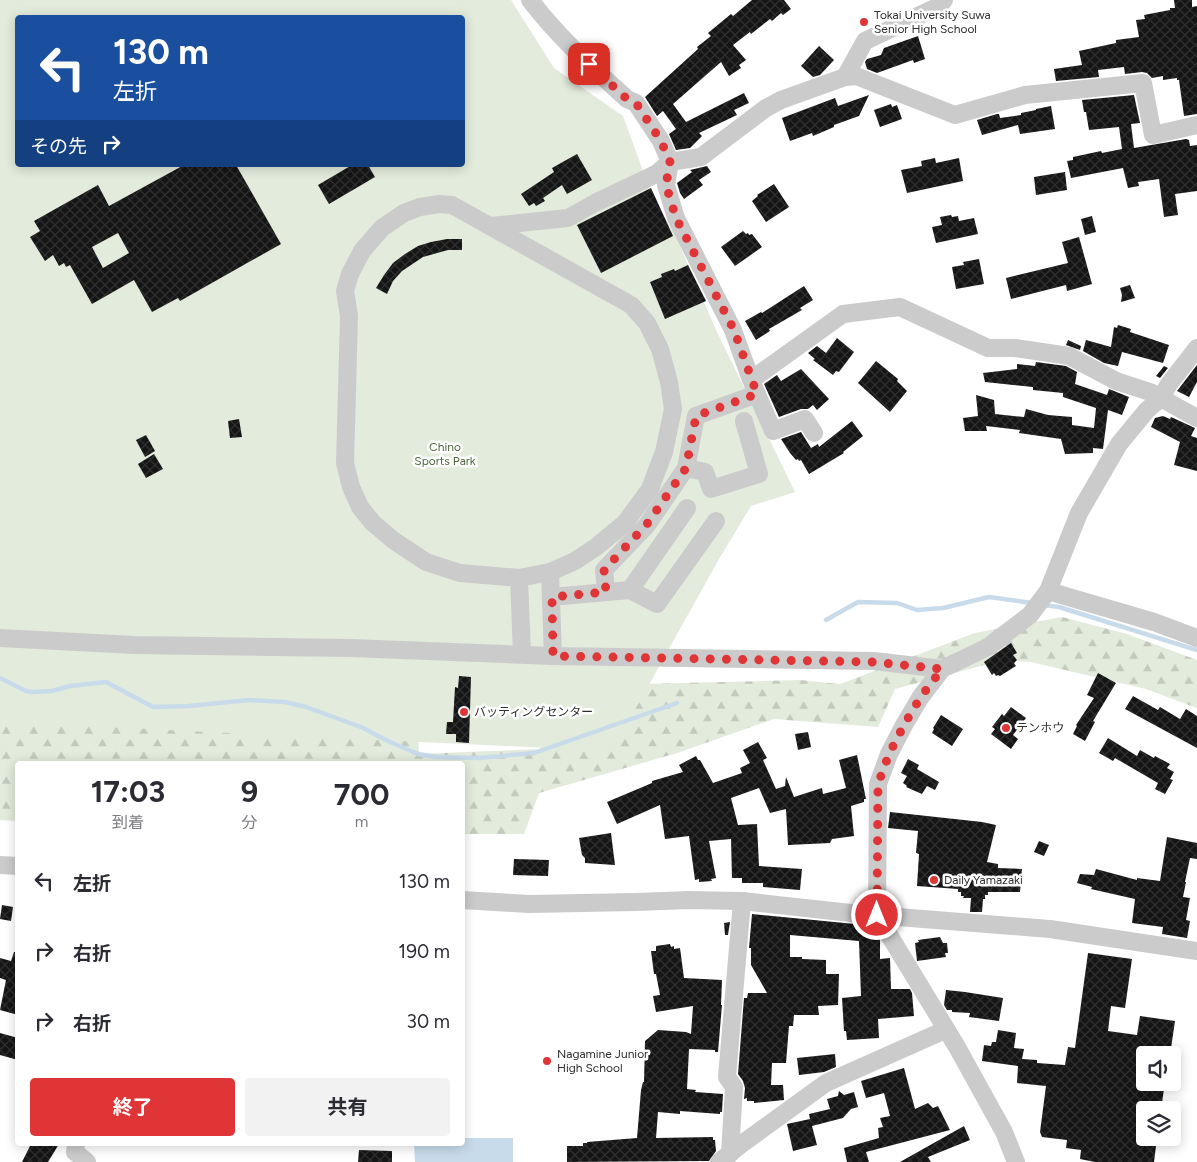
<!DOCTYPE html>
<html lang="ja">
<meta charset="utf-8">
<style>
body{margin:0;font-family:Figtree,"Noto Sans JP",sans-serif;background:#f2f2f3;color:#2b2b33;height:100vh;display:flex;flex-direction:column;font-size:19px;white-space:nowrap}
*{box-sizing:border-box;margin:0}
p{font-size:16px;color:#7c7c81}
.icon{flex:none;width:28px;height:28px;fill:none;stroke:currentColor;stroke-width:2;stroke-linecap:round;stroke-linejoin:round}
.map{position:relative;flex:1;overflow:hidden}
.drawer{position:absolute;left:15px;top:761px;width:450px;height:385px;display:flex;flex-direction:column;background:#fff;border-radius:5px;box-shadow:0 2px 12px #0003}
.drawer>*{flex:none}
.banner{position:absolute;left:15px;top:15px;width:450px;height:152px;border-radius:5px;box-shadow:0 2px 12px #0003;background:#1a4fa0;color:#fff;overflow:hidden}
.buttons{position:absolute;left:1136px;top:1046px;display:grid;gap:10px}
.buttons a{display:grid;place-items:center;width:45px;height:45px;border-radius:5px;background:#fff;box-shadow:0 2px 12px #0003;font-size:25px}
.pin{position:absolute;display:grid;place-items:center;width:42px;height:42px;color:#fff;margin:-21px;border-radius:10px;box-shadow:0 2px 8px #0006}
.me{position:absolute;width:55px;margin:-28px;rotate:0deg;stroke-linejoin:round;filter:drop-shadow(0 0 4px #0008)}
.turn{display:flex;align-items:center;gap:18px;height:105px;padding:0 15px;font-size:22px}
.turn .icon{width:65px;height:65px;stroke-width:2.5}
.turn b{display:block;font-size:35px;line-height:42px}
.then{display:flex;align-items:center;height:48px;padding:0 15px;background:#0003;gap:10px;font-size:19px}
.eta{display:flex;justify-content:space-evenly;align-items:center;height:85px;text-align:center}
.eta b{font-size:30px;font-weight:700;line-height:35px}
.action{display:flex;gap:10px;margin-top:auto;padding:10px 15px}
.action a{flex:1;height:58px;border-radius:5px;background:#df3537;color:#fff;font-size:20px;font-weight:700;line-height:58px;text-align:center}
.action a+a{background:#f2f2f3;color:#2b2b33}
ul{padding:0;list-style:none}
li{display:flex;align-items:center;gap:15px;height:70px;padding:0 15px}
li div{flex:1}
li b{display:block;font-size:19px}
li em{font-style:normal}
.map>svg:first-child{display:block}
.forest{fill:url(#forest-firs)}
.green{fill:#e3ebdc;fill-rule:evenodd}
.water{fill:#c8dbea}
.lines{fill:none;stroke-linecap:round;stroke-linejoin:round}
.stream{stroke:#c8dbea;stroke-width:4.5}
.building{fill:url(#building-cross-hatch);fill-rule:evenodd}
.minor{stroke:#cbcbcb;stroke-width:18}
.route{stroke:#df3537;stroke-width:9;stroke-dasharray:0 16.2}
.poi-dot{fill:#df3537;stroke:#fff;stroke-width:2}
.labels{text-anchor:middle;stroke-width:5;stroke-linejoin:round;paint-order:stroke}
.poi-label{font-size:12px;fill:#2e2e2e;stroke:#fff;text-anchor:start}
.park-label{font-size:12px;fill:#4e683d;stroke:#fff}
</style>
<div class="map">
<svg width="1197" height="1162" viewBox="0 0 1197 1162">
<defs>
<pattern id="forest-firs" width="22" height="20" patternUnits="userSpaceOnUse" patternTransform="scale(1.25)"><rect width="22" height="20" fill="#e3ebdc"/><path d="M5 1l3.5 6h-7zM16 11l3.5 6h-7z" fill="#c3cabd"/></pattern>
<pattern id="building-cross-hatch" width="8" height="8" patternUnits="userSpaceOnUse" patternTransform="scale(1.25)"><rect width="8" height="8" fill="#151515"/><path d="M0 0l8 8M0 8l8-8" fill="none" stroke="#2f2f2f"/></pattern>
</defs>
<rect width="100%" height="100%" fill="#fff"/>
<!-- forest -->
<polygon class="forest" points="1062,617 1127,634 1197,660 1197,708 1146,689 1031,662 1003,660 895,689 878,727 774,719 677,753 539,793 524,834 463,834 462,764 18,764 17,821 0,820 0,657 415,671 419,754 540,749 549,677 640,684 800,680 840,684 975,633"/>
<!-- green -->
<path class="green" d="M0,0H511L554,68L623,116L651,193L677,239L716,330L795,492L751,506L719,559L612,751L0,722ZM18,18H462V165H18Z"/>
<!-- water -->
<polygon class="water" points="463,1138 513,1138 513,1162 415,1162 414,1144 462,1144"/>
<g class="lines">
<!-- stream -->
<g class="stream">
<polyline points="1042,605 1059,607 1197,650"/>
<polyline points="826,620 858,602 897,603 917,610 943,608 989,597 1032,603"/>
<polyline points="0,678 26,691 32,692 52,691 70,686 106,682 153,707 189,706 249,700 285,702 306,707 361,727 390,742 418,754 437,757 478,758 534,753 677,703"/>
</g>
</g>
<!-- building -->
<g class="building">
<polygon points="752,0 784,0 791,9 783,15 781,13 772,21 770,19 751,34 750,32 733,45 746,60 739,65 741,68 729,76 721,62 673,104 686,122 744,93 749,103 734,110 737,115 699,133 702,136 690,148 676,150 669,134 676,129 663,111 657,116 645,97 698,49 697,47 711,36 708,33 731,14 733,16"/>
<polygon points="1174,0 1192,0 1192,7 1197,6 1197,114 1184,116 1179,80 1177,80 1177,78 1163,80 1163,76 1152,78 1147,73 1142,72 1125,74 1124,67 1098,70 1099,77 1056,81 1054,69 1082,65 1079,51 1116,43 1116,40 1139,37 1136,20 1145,19 1144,15 1170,10 1170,8 1175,8"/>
<polygon points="918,36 925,59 914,63 913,60 877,73 867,69 865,62 867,59 881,55 884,48"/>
<polygon points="819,46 834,60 820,75 813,77 801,66"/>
<polygon points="869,95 859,116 834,125 834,127 813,136 812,133 790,141 782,118 835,98 838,106"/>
<polygon points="1134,95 1140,123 1131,124 1134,148 1186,139 1189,140 1190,146 1197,145 1197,191 1175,194 1178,215 1164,217 1159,179 1138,182 1139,186 1128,188 1123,168 1071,178 1067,161 1073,160 1073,157 1101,151 1102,153 1122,149 1119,127 1089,130 1086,112 1084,112 1082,100"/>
<polygon points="891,104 892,107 897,105 902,119 880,127 874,110"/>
<polygon points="1051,106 1055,129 1020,134 1018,125 982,135 977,120 997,114 999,114 1000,118 1021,115 1021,113 1036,110 1036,109"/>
<polygon points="577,154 592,180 567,194 562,185 543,198 545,201 536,206 534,203 529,206 521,194 554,172 552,168"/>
<polygon points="935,158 936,163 959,158 963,181 907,193 901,170 922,166 921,161"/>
<path d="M184,165H236L281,244L180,301L178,298L152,312L134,280L92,304L70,265L66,267L64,263L59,266L53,255L45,261L30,237L40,231L34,221L98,185L109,206ZM118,233L129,253L103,268L92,247Z"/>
<polygon points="352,165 368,165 375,177 329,204 318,185"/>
<polygon points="707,166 711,172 699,180 703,185 684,199 680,193 677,183 692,172 690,170"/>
<polygon points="1065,172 1067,190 1036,195 1034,177"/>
<polygon points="774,184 789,207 766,222 752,201 758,196 757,195"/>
<polygon points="651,188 673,236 601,273 577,225"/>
<polygon points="951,215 952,217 958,216 959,221 974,218 978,234 936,243 932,227 942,225 940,217"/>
<polygon points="1092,216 1096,232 1085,235 1081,219"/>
<polygon points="743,231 746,234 748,233 749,235 752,234 762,247 735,266 721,247"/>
<polygon points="1079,237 1092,284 1067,291 1066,285 1011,299 1006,278 1068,263 1062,242"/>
<polygon points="447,239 462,239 462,250 448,250 423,257 402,271 393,281 387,294 376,288 384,275 393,263 405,254 418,246 431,242"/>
<polygon points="979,259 984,284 956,289 952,267 964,265 963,262"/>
<polygon points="688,265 706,301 665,319 650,282 662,277 661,274 674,269 675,271"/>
<polygon points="1130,285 1135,298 1121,302 1122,295 1120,288"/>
<polygon points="804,286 813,300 800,308 802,310 769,329 770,331 756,340 745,321 761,312 762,313"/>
<polygon points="1118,325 1131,329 1130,332 1169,345 1163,363 1122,352 1118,366 1104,363 1083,351 1086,340 1111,347 1114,327 1117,328"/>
<polygon points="837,338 854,352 839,372 836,371 833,375 813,360 815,359 808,353 817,346 826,353"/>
<polygon points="1068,340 1081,346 1080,350 1066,345"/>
<polygon points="876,361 898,379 897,381 907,391 890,412 858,383"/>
<polygon points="1036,362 1066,366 1077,372 1075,384 1107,395 1109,389 1129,397 1122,415 1108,410 1103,449 1093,448 1093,453 1065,454 1061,439 1019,433 1020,430 986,426 987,431 965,431 963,418 978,416 976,395 994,400 995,414 1024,417 1026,409 1048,415 1072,417 1072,425 1094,428 1096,408 1063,397 1063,393 1033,390 1033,387 985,382 983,373 1017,369 1017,364 1035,366"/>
<polygon points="1197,365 1197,382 1189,397 1177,391"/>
<polygon points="1164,366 1168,368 1160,378 1156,376"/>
<polygon points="801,369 829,399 817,410 813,405 808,409 801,409 779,417 764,384 777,375 781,381"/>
<polygon points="1163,416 1170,419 1171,417 1195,428 1191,436 1197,438 1197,471 1174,465 1180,442 1151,427 1155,418"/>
<polygon points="239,419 242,437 230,438 228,421"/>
<polygon points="852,421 863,436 843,452 844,453 809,474 801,460 799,461 798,459 796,460 790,453 781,439 801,432 811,448 818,444 819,447"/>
<polygon points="146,435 155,451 145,457 136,440"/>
<polygon points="154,454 163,469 146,478 138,464"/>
<polygon points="1011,643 1017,653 1013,655 1017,660 1014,663 1016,666 1000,676 998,675 996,676 994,673 992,675 984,662"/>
<polygon points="1098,673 1116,683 1093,721 1095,722 1085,741 1073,734 1077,726 1076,725 1094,698 1087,695"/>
<polygon points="459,676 471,677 469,743 456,742 456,734 446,734 447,722 453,722 455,687 458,688"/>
<polygon points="1133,696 1158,710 1160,707 1180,719 1186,709 1197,716 1197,748 1125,709"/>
<polygon points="1011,707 1026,718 1013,735 1018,739 1011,749 991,734 995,729 992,727 1002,714 1004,716"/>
<polygon points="941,715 963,729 952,746 932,733 934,729 933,728"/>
<polygon points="808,732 811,747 798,750 795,734"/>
<polygon points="1108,738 1137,756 1140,750 1154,758 1155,756 1170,764 1167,768 1174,772 1170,779 1173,780 1165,794 1155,789 1158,783 1115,758 1113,761 1099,753"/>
<polygon points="758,742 767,758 763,760 776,789 785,786 786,777 794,797 822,788 823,794 846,788 839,760 857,755 866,799 864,799 864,802 851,806 854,836 832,839 830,843 788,845 786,809 770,813 759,788 731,798 738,825 757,824 759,866 802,869 800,890 763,887 763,883 742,883 742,878 732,878 731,839 709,841 716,878 711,879 712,881 699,882 699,879 695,880 689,836 665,839 660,805 617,824 607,802 652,783 652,781 683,772 679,765 696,756 698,760 700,760 713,783 742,773 740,768 750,763 743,750"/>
<polygon points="908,759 919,765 917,769 939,782 935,790 927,786 922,794 906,787 907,786 903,783 907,776 901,773"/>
<polygon points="890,812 982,822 996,825 987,862 998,864 998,868 1022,869 1020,892 988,892 988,895 985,895 985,899 983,899 982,912 970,912 971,898 963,898 964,896 961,896 961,892 958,892 958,889 917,886 919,854 916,853 918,831 888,828"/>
<polygon points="611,833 615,865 585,863 585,858 582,855 579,838"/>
<polygon points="1167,837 1197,843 1197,859 1190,858 1185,882 1186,882 1183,897 1190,898 1186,920 1190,921 1187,938 1162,934 1163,927 1132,923 1135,899 1091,889 1092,887 1077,883 1080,874 1094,875 1096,869 1137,880 1137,878 1160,881"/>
<polygon points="1039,841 1049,845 1044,856 1034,852"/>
<polygon points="514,859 549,860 548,876 513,875"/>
<polygon points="2,905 13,907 11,921 0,919"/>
<polygon points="752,914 855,924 858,925 857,928 871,928 871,932 875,932 880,940 880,959 890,958 891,989 910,989 912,993 914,1016 878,1019 879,1038 847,1040 846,1031 844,1031 842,998 861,996 859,941 790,935 790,957 802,957 802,959 826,960 826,974 839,974 838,1005 818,1006 819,1015 794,1015 793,1026 789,1026 786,1063 772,1063 771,1085 783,1085 784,1100 754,1103 754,1101 747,1101 747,1098 744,1099 745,1088 743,1081 738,1074 744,998 747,998 748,993 767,993 751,965 751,948 749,948"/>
<polygon points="730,922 728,935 725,935 724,923"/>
<polygon points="940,937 943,943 947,943 948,953 945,953 946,957 917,961 915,943 919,942 918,940"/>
<polygon points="670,944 671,947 674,946 674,949 680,948 684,978 722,980 721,1005 722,1005 718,1052 715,1052 715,1050 689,1049 687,1089 696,1090 695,1092 723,1094 722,1112 720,1112 720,1114 680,1111 680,1114 658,1112 656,1138 713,1137 713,1140 715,1140 716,1151 709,1161 567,1162 567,1146 583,1146 583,1143 587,1143 587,1142 637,1138 641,1090 643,1082 644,1082 645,1041 658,1030 686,1032 691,1034 693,1006 656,1012 653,996 660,995 656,974 654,974 651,951 656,951 656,946"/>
<polygon points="14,952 18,952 18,1015 0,1010 6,980 0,978 0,958 11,961"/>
<polygon points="1088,953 1132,959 1125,1008 1111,1006 1108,1031 1137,1035 1140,1016 1175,1021 1170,1055 1145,1055 1145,1082 1165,1082 1161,1110 1145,1110 1145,1138 1157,1138 1154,1162 1095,1162 1080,1159 1081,1150 1066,1148 1067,1140 1042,1137 1040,1132 1046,1086 1017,1083 1018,1066 982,1061 984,1045 991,1046 992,1042 996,1042 998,1030 1016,1033 1014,1048 1024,1049 1022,1059 1037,1060 1037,1063 1065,1065 1068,1047 1075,1048"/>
<polygon points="946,990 965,992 1003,998 999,1021 969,1017 970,1013 952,1012 952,1010 947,1010 944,1005"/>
<polygon points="0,1033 18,1038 18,1060 0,1055"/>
<polygon points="835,1054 836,1067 824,1072 799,1075 797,1058"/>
<polygon points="904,1068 915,1109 928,1103 933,1108 938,1106 950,1130 866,1152 869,1162 847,1162 844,1148 879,1138 878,1128 883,1127 880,1118 890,1116 884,1093 866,1098 861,1081"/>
<polygon points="839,1091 844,1095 854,1092 858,1107 851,1109 843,1118 812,1126 817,1145 793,1151 787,1124 810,1119 809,1114 830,1109 827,1099 838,1096"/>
<polygon points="964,1126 970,1140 928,1157 931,1162 900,1162"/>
<polygon points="31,1144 59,1144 48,1162 22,1162"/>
<polygon points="359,1150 392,1151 392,1162 358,1162"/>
</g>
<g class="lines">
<!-- minor -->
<g class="minor">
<path d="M530,0C560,39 591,66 627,99L636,103L661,141L670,162L666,185L676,218L733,330L751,380L843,314L900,307L988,348H1015L1069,356L1116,381L1150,392L1197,418"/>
<polyline points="845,77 865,41 939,6 944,0"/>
<polygon points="439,204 452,205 631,305 647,323 660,349 669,382 673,409 664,452 650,489 625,523 596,547 575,561 550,572 519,578 460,573 426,562 393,540 373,523 360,507 351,487 345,463 349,316 345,291 350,274 362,251 382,228 404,213 420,207"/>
<polyline points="491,226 568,218 595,203 656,174 670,162 701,157 766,108 781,100 845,77 856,76 955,115 1025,95 1143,83 1153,135 1197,125"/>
<polyline points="753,385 773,431 805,419 814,433"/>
<polyline points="686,468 705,472 711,489 759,474 744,421"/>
<polyline points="550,572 553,656"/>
<polyline points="519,578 522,654"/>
<polyline points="630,590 657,604 716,521"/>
<polyline points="1048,591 1154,622 1197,638"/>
<polyline points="606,592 604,570 647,525 686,468 696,416 757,394"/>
<polyline points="551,597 630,590 687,508"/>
<polyline points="0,638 134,645 351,648 553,656 874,661 942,669"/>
<polyline points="0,865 18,866"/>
<polyline points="462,900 529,904 636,902 689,900 742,901 860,914 1050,929 1197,951"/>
<polyline points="76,1144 75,1152 87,1162"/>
<polyline points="730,1154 734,1087 727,1077 742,901"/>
<polyline points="719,1162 743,1143 826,1083 945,1030"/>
<polyline points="1016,1162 1004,1132 957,1047 877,915 878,784 889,754 904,725 920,698 942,669 988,647 1030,615 1048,591 1079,513 1119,444 1147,410 1160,399 1169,384 1197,348"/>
</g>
</g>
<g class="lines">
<!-- route -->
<polyline class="route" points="589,64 627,99 636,103 661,141 670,162 666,185 676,218 734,330 757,394 696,416 686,468 647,524 604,570 606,592 552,597 553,656 874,662 942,669 920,698 904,725 889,754 878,784 877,915"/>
</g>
<!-- markers -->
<g class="poi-dot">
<circle cx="864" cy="22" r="5"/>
<circle cx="464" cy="712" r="5"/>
<circle cx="1006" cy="728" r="5"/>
<circle cx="934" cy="880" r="5"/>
<circle cx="547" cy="1061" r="5"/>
</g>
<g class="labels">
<!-- poi labels -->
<g class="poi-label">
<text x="874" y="19">Tokai University Suwa<tspan x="874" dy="14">Senior High School</tspan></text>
<text x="474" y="716">バッティングセンター</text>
<text x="1016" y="732">テンホウ</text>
<text x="944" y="884">Daily Yamazaki</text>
<text x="557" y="1058">Nagamine Junior<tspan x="557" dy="14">High School</tspan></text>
</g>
<!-- park labels -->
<g class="park-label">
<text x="445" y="451">Chino<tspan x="445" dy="14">Sports Park</tspan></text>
</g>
</g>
</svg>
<div class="buttons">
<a><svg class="icon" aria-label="sound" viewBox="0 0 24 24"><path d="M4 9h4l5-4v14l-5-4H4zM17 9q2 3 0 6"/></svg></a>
<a><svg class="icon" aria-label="layers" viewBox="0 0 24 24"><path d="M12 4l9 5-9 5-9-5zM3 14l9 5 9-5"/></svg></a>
</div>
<div class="pin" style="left:589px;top:64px;background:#d93025"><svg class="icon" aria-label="arrive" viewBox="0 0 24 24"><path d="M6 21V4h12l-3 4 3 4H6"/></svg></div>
<svg class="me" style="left:877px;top:915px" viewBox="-20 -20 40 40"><circle r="17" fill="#df3537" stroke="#fff" stroke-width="3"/><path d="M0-11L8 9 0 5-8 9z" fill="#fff"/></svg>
<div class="banner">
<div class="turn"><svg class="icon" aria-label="left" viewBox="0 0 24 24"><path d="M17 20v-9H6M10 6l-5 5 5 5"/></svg><div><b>130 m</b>左折</div></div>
<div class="then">その先<svg class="icon" aria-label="right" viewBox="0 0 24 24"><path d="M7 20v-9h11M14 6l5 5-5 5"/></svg></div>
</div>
<section class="drawer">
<div class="eta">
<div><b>17:03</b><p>到着</p></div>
<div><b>9</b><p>分</p></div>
<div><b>700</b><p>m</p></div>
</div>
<ul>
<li><svg class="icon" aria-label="left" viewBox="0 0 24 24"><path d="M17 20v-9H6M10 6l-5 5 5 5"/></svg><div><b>左折</b></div><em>130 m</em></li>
<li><svg class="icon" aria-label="right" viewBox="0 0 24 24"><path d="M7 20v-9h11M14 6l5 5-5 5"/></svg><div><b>右折</b></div><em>190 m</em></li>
<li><svg class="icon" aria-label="right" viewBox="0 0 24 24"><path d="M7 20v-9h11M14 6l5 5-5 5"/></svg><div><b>右折</b></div><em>30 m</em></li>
</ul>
<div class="action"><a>終了</a><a>共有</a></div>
</section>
</div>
